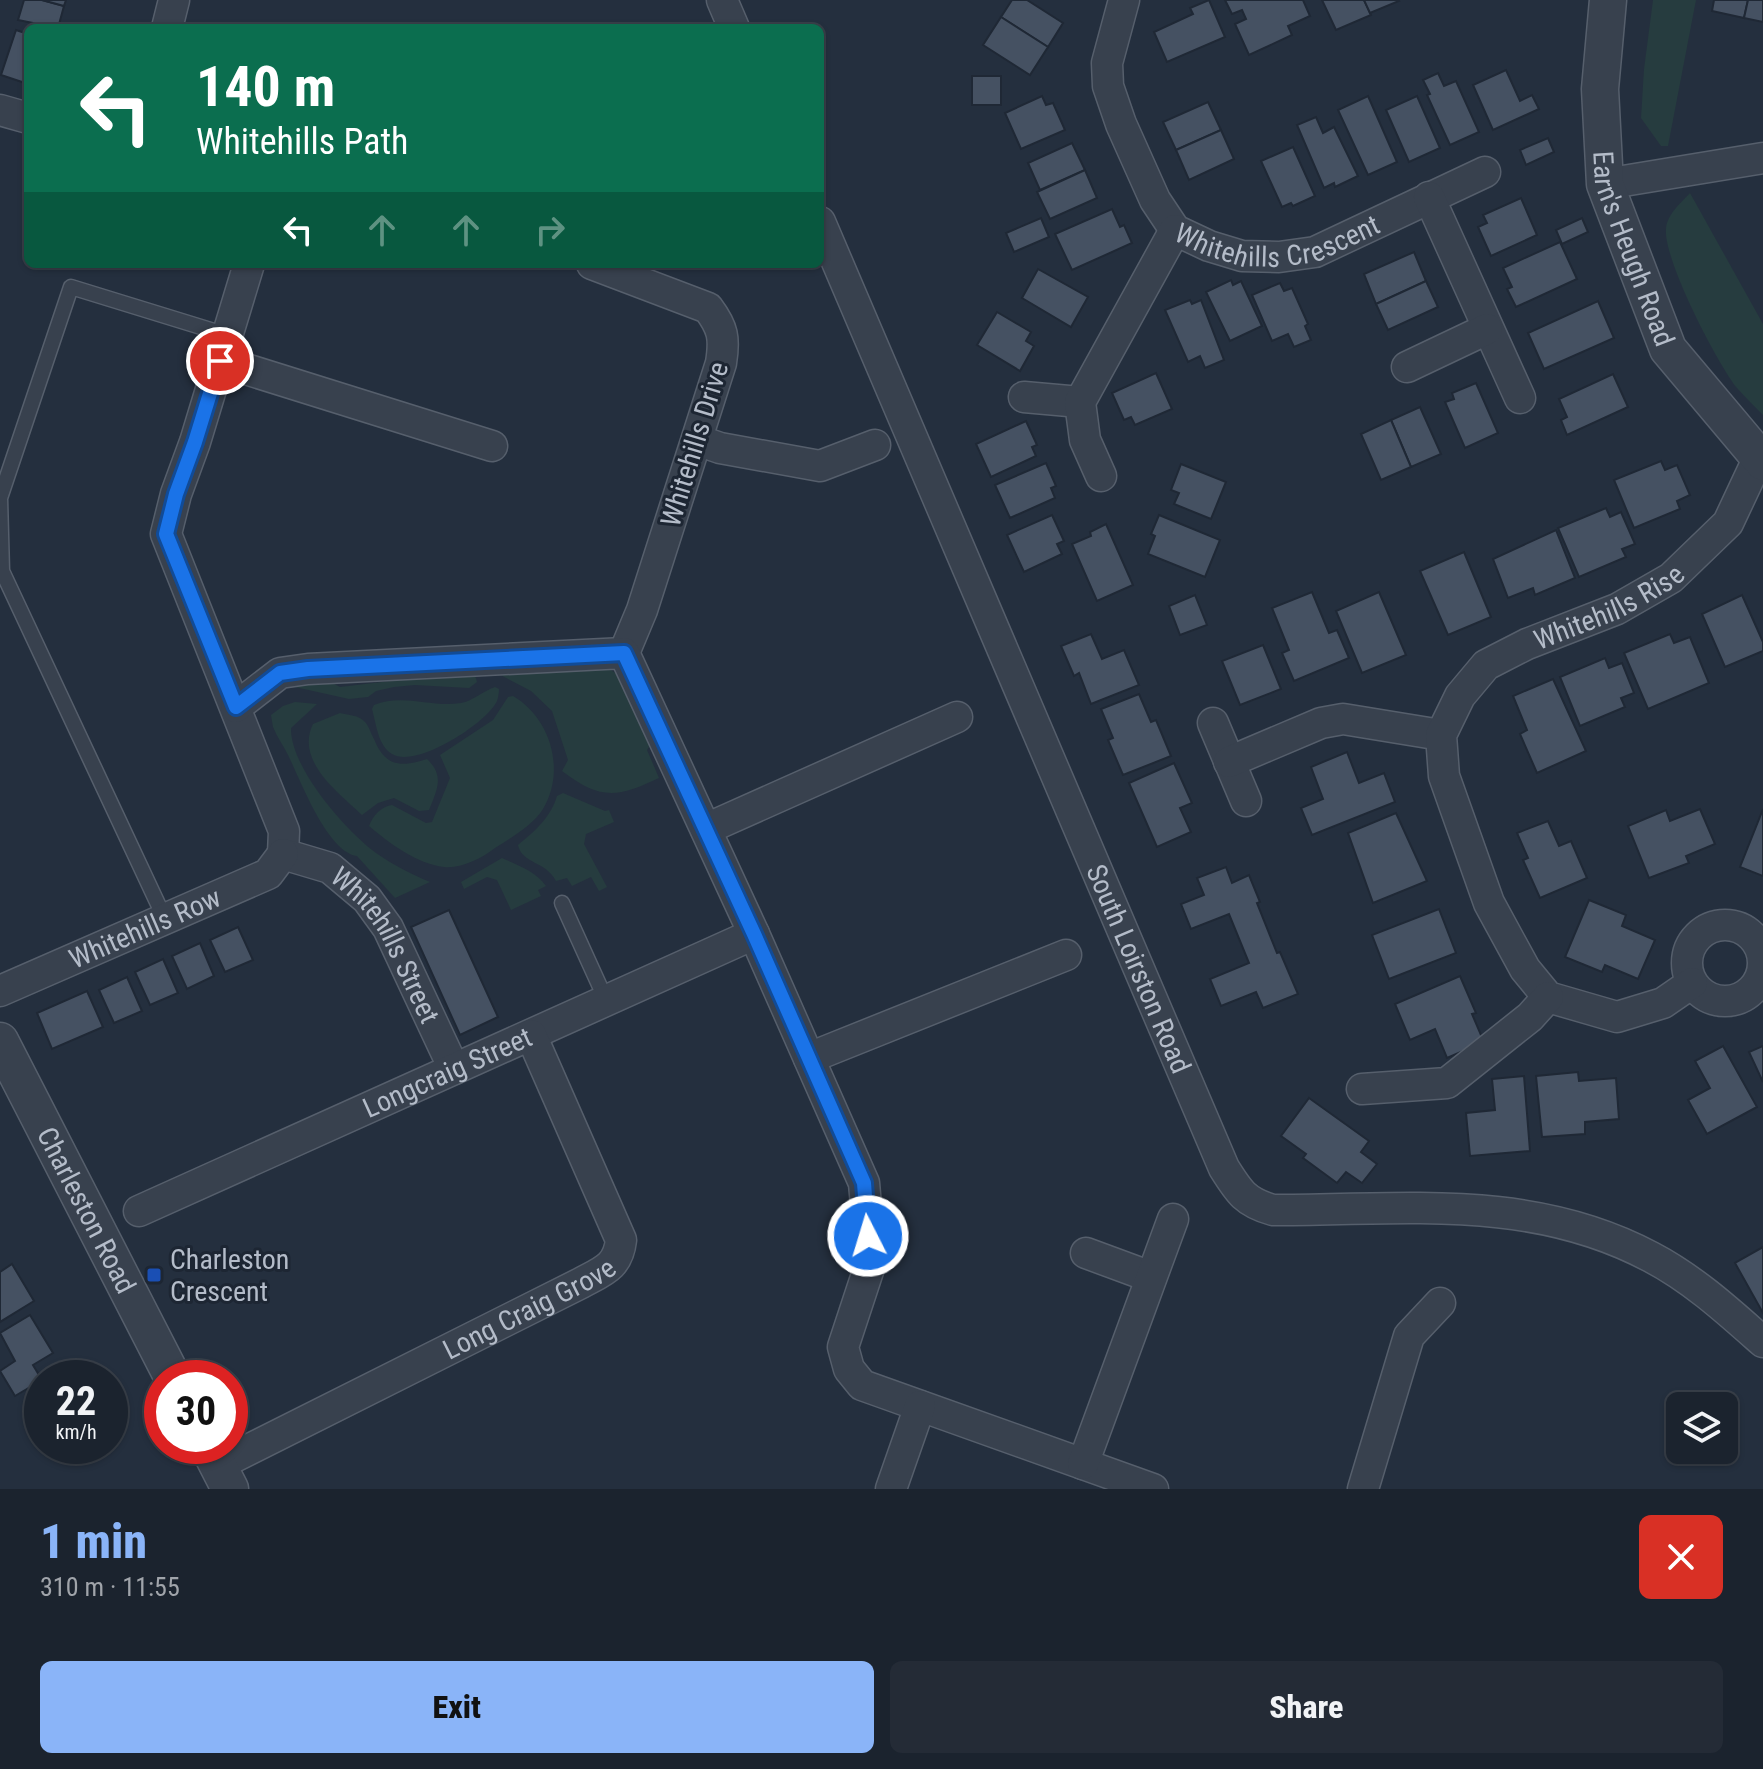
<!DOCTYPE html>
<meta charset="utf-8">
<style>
body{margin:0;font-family:"Roboto Condensed",sans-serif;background:#242b36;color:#f1f3f6;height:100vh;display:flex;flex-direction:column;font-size:30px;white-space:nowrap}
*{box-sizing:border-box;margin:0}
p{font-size:26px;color:#a0a4aa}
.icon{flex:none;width:44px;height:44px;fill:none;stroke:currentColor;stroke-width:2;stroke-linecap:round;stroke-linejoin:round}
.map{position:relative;height:1489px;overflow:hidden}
.panel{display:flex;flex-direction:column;background:#1b232e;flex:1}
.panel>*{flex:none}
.guide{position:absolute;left:24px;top:24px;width:800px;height:244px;border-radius:12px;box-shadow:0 2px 6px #0004,0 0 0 2px #39404a;background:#0b6e4f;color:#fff;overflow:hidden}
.tools{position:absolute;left:1666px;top:1392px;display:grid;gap:16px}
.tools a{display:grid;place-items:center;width:72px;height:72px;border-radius:12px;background:#1b232e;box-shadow:0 2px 6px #0004,0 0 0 2px #39404a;font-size:40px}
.speed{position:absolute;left:24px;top:1360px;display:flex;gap:16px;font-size:40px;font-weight:700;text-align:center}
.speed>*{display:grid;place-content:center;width:104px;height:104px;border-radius:50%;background:#1b232e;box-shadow:0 2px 6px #0004,0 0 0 2px #39404a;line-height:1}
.speed small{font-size:20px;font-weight:400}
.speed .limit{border:12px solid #d22;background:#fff;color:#111}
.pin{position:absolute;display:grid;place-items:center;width:68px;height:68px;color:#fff;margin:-34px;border:4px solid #fff;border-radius:50%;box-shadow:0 2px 8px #0007}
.me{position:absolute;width:88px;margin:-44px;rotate:355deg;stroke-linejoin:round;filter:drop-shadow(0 0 6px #0008)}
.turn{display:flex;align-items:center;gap:28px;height:168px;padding:0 40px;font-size:36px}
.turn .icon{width:104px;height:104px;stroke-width:2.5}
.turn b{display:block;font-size:56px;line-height:68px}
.lanes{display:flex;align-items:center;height:76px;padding:0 40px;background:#0003;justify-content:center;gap:40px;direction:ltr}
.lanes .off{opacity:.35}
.round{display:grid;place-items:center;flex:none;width:84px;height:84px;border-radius:12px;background:#242b36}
.summary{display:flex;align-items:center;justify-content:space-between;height:136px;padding:0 40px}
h1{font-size:48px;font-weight:800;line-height:60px;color:#8ab4f8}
.action{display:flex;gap:16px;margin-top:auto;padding:16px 40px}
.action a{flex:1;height:92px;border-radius:12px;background:#8ab4f8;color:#111;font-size:32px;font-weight:800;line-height:92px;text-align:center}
.action a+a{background:#242b36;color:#f1f3f6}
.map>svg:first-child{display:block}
.green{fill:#263c3f}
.building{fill:#455162;stroke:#1f2835;stroke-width:2}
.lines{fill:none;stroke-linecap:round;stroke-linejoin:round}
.service-casing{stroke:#565f6c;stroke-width:17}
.minor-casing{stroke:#565f6c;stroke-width:33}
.tertiary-casing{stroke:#565f6c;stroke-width:39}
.service{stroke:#38414e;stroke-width:14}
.minor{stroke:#38414e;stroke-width:30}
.tertiary{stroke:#38414e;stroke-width:36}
.route-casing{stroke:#114b97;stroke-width:20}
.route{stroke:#1a73e8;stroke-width:14}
.transit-dot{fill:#1a4fb4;stroke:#1d2633;stroke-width:3}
.labels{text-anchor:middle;stroke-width:6;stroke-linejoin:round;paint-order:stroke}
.street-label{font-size:28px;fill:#b4bcc9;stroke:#1d2633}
.poi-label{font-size:28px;fill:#b4bcc9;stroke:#1d2633;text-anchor:start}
</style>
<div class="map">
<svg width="1763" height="1489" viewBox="0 0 1763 1489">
<rect width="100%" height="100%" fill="#242f3e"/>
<!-- green -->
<g class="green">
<polygon points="1653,0 1696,0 1668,146 1661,146 1641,118 1644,69"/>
<path d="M1690,193L1763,324V415C1754,406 1745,397 1737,388C1717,363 1663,259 1666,229C1667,214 1681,203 1690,193Z"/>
<path d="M603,665L623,678L653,740L647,750L659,778C617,798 600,800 562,771L568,760L552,711L531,691L493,671L532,673Z"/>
<polygon points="474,671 477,682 469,688 415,685 394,687 376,691 368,697 349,699 295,687 293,681 318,675 340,687"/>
<path d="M495,687L499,689C499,693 498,698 497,701C487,723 416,769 392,754C378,746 376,723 372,709L374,705C403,693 432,708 461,703C473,701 483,691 495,687Z"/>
<path d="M513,696C551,718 566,771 543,809C533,825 511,838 495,848C482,858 461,869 444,867C417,864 389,843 369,826C373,816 380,807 392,805L426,823L432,822L450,778L440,755L493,720L508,697Z"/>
<path d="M295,702L317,704L291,728C290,767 345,830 376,853C393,865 411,874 430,882L395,898L357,856C327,852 300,779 288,755C283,745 277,737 273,727L271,715L283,706Z"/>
<path d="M340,713C348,715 359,715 365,722C369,726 371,734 374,739C385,766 400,768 427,759C445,776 437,790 429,810L419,811L394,798L378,803L362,815C338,792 295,761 313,724Z"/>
<path d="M563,793L605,811L609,810L614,822L586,834L584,844L607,887L599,891L591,877L572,886L567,878L556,881C546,861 522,864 518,845C535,831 551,817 557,796Z"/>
<path d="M502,858C517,865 536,871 546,886L538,890L541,896L511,910L497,880L487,877L464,889L461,882Z"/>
</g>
<!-- building -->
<g class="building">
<polygon points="24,0 42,0 64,6 58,28 18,20"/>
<polygon points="42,0 66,0 64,6"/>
<polygon points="1012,0 1027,0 1063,23 1048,47 1001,17"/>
<polygon points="1209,0 1225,37 1167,62 1154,32 1193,14 1190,8"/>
<polygon points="1225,0 1303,0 1310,16 1288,26 1292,35 1249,55 1235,24 1246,19 1242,10 1232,14"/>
<polygon points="1322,0 1364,0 1371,15 1336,30"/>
<polygon points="1364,0 1398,0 1399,1 1370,13"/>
<polygon points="1714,0 1748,0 1744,18 1712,11"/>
<polygon points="1748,0 1763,0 1763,22 1744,18"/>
<polygon points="1001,17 1048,47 1030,75 983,45"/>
<polygon points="16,30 28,34 28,84 1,75"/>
<polygon points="1506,70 1520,101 1532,95 1539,109 1493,130 1473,85"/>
<polygon points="1438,73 1444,86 1456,81 1479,132 1450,145 1427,95 1430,94 1423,80"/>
<rect x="972" y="76" width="29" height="29"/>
<polygon points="1042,96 1046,105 1053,103 1065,130 1021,149 1005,113"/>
<polygon points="1368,96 1397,162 1368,175 1338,110"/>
<polygon points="1417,96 1440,148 1409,162 1386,110"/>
<polygon points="1208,102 1221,130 1176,150 1163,122"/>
<polygon points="1316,117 1323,133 1334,127 1358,176 1335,187 1334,183 1324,188 1297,125"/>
<polygon points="1221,130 1234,159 1189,180 1176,150"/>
<polygon points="1548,138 1554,152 1526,165 1520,150"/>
<polygon points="1072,143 1085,170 1040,190 1028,163"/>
<polygon points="1293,147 1315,196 1293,206 1291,203 1282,207 1261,161"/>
<polygon points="1085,170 1097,198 1050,219 1037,192"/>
<polygon points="1521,198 1537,235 1491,256 1478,227 1487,223 1483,215"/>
<polygon points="1112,209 1120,227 1124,225 1132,243 1072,270 1055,234"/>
<polygon points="1041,218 1049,237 1014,252 1006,233"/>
<polygon points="1582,218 1588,232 1562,244 1556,230"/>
<polygon points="1560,242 1577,279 1516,307 1507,289 1512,287 1503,268"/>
<polygon points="1414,252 1426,281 1376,304 1364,274"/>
<polygon points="1038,269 1088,297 1071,327 1022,298"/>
<polygon points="1231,280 1233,285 1241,281 1262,326 1230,341 1206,292"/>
<polygon points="1426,281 1438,307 1388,330 1376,304"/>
<polygon points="1280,283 1284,291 1292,288 1308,324 1305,326 1311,340 1294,347 1288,334 1272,341 1252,295"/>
<polygon points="1190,300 1192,304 1201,300 1224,360 1205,368 1200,356 1188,362 1165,310"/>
<polygon points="1598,301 1614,338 1544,369 1528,333"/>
<polygon points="997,312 1031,332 1026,341 1034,346 1020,371 977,345"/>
<polygon points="1156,373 1172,409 1135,425 1131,417 1124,420 1112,393"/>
<polygon points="1613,374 1628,407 1567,435 1561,420 1567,417 1559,399"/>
<polygon points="1476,383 1498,433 1465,448 1445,402 1454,399 1452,393"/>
<polygon points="1420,407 1441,454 1411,467 1391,420"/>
<polygon points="1391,420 1411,467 1381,480 1361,434"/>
<polygon points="1026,421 1037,445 1032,447 1036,456 991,477 976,444"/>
<polygon points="1661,461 1665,470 1677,465 1690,495 1677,501 1680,509 1634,528 1614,480"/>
<polygon points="1046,463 1056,486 1051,488 1055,498 1010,518 995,485"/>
<polygon points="1181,464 1226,482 1211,519 1174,504 1179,493 1171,490"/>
<polygon points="1606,508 1610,517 1621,512 1635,544 1622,549 1626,557 1579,577 1558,528"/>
<polygon points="1052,515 1064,541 1057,544 1062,554 1024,572 1007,535"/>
<polygon points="1159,515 1220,540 1205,577 1148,554 1155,536 1151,534"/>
<polygon points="1106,524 1133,585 1097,601 1072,544 1091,536 1090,532"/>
<polygon points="1556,530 1575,578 1535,595 1533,588 1508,598 1493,559"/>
<polygon points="1464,552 1491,617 1448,635 1420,571"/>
<polygon points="1312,592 1329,633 1337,630 1349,658 1294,681 1282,653 1289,650 1272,608"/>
<polygon points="1379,592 1406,655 1362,673 1336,611"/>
<polygon points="1195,595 1207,625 1180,635 1169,606"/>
<polygon points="1742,595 1763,642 1763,651 1725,667 1702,614"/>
<polygon points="1091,634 1102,659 1124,650 1139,685 1091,704 1079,673 1074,676 1061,646"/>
<polygon points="1670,634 1674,643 1690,637 1709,683 1648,709 1624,653"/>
<polygon points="1263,645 1281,689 1240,705 1222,661"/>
<polygon points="1605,658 1609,668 1622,663 1634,693 1621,698 1625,707 1580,726 1560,677"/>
<polygon points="1553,679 1586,751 1537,773 1520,734 1527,730 1513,696"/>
<polygon points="1139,694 1151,722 1156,720 1171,756 1123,775 1108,740 1113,738 1101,709"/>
<polygon points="1347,752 1359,783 1384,773 1395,802 1312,835 1301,808 1323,799 1311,767"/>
<polygon points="1174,763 1192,803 1180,808 1191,832 1157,847 1129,783"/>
<polygon points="1700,809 1715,844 1686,856 1689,863 1649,878 1628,826 1666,810 1670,821"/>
<polygon points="1763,809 1763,876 1740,867"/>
<polygon points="1396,813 1427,881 1373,903 1348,833"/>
<polygon points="1548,821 1559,846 1571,841 1587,878 1540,898 1523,860 1528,858 1517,833"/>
<polygon points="1226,867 1232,883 1249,875 1260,902 1257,903 1277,953 1280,952 1298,994 1263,1008 1256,992 1221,1006 1210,979 1249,963 1229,914 1191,929 1181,904 1204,895 1197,878"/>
<polygon points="1589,900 1626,915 1622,926 1655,940 1638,979 1605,965 1602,972 1565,957"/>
<polygon points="1439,909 1456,953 1389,979 1372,935"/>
<polygon points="449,910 498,1017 460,1035 411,927"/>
<polygon points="238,927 253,960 225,972 210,940"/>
<polygon points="200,943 214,976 187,989 172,956"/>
<polygon points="163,959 178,993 150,1005 135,972"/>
<polygon points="1460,976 1476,1013 1472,1014 1484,1042 1447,1058 1435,1029 1410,1040 1395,1004"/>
<polygon points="127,977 142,1011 114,1023 99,990"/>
<polygon points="87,991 103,1027 52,1049 37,1013"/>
<polygon points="1723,1046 1757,1107 1707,1134 1688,1100 1710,1088 1695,1061"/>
<polygon points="1763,1046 1763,1082 1749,1052"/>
<polygon points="1578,1072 1579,1081 1616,1078 1619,1119 1585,1122 1585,1134 1542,1137 1536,1076"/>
<polygon points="1524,1076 1530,1151 1470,1156 1466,1113 1495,1110 1492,1079"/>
<polygon points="1309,1098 1369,1141 1361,1152 1377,1164 1362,1183 1346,1172 1337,1183 1303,1158 1306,1154 1281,1136"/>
<polygon points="1763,1247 1763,1313 1735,1263"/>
<polygon points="12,1264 34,1301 0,1322 0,1272"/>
<polygon points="30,1315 53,1353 33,1365 42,1380 15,1396 0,1371 15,1361 0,1333"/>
<polygon points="42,1418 42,1438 35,1421"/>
<polygon points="45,1446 66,1446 48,1453"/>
</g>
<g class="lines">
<defs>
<g id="service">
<polyline points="562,903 606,1000"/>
<polyline points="165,919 2,571 0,498 71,287 227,335"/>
</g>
<g id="minor">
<polyline points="722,0 734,28"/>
<path id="s1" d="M1124,0L1107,63L1108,86L1121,124L1155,200L1175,230L1209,246L1242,256L1279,257L1315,252L1485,172"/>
<polyline points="167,28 174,0"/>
<polyline points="0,110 28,118"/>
<polyline points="1605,184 1763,158"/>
<polyline points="1429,197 1520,398"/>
<path id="s2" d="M820,222L1224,1168C1239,1192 1245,1202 1273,1210C1403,1210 1531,1193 1651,1257C1693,1279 1728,1311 1763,1342"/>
<polyline points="249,264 195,442 176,494 166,534 284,831 283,854"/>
<path d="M592,264L708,308C723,328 725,338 721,363L642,610L624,653"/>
<polyline points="220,361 492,446"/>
<polyline points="1407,367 1487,329"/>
<polyline points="1024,397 1080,402"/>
<polyline points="697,440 720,448 820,466 875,445"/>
<polyline points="1101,476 1085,440 1080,402 1175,230"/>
<polyline points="236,707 280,673 308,669 624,653 754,934 864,1183 871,1262 843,1347 849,1369 862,1385 1153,1489"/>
<polyline points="1213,723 1246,801"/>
<polyline points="1229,762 1321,723 1343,719 1441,735"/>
<polyline points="706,829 957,717"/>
<path id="s3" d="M283,854L330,868L367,899L388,928L454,1069"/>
<circle cx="1725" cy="963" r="38"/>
<path id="s4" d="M1692,983L1663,1003L1617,1017L1548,997L1525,969L1489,903L1444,776L1441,735L1460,696L1486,665L1527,644L1617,609L1671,578L1728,523L1758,459"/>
<path id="s5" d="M0,991L268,874L283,854"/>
<polyline points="809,1058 1066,955"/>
<polyline points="1362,1089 1447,1083 1530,1017 1548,997"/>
<path id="s6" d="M139,1211L754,934"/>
<polyline points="1086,1253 1151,1277"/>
<polyline points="1083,1464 1173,1219"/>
<path id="s7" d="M218,1465L581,1283C603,1271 618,1267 621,1240L531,1035"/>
<polyline points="891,1489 920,1406"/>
<polyline points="1363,1489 1409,1336 1440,1303"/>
</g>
<g id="tertiary">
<path id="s8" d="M1608,0L1600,89L1605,184L1668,349L1763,462"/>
<path id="s9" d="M0,1041L173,1378"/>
<polyline points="208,1446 230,1489"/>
</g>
</defs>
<!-- service casing -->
<use href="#service" class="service-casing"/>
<!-- minor casing -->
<use href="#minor" class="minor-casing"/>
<!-- tertiary casing -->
<use href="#tertiary" class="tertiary-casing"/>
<!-- service -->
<use href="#service" class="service"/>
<!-- minor -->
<use href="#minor" class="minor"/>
<!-- tertiary -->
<use href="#tertiary" class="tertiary"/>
</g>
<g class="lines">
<defs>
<polyline id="route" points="220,361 195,442 176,494 166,534 236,707 280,673 308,669 624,653 754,934 864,1183 868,1236"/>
</defs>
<!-- route casing -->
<use href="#route" class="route-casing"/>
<!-- route -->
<use href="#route" class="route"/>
</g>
<!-- markers -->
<rect class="transit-dot" x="146" y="1267" width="16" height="16" rx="4"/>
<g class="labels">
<!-- street labels -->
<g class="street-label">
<text dy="10" stroke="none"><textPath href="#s1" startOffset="356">Whitehills Crescent</textPath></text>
<text dy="10" stroke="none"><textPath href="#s8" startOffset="254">Earn's Heugh Road</textPath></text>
<text transform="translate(694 444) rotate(-73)" y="10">Whitehills Drive</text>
<text dy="10" stroke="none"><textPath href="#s4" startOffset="662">Whitehills Rise</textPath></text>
<text dy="10" stroke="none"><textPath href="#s5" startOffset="158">Whitehills Row</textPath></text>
<text dy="10" stroke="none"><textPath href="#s3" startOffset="146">Whitehills Street</textPath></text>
<text dy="10" stroke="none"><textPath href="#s2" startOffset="812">South Loirston Road</textPath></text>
<text dy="10" stroke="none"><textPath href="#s6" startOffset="338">Longcraig Street</textPath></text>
<text dy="10" stroke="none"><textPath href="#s9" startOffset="190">Charleston Road</textPath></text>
<text dy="10" stroke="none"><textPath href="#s7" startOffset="348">Long Craig Grove</textPath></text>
</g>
<!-- poi labels -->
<g class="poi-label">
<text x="170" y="1269">Charleston<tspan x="170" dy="32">Crescent</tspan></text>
</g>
</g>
</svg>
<div class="tools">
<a><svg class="icon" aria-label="layers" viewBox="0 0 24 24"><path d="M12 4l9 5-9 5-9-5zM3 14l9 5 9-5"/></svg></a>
</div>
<div class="speed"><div>22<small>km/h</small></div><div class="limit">30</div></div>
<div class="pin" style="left:220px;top:361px;background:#d93025"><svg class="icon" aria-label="arrive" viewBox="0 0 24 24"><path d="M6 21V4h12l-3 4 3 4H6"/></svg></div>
<svg class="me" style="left:868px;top:1236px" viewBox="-20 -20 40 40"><circle r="17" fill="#1a73e8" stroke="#fff" stroke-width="3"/><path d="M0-11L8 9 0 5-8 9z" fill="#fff"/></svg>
<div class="guide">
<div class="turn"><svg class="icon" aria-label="left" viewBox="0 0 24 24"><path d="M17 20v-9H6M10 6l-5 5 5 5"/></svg><div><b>140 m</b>Whitehills Path</div></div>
<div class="lanes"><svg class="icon" aria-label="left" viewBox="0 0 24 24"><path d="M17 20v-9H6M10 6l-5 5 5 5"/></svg><svg class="icon off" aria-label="ahead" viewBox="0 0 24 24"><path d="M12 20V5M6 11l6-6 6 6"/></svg><svg class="icon off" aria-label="ahead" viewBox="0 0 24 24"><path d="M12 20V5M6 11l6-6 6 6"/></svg><svg class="icon off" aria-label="right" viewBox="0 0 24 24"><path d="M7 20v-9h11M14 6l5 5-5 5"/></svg></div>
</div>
</div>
<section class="panel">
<div class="summary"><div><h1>1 min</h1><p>310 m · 11:55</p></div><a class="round" style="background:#d93025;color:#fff"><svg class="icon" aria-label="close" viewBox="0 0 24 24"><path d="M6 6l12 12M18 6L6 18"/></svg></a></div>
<div class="action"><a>Exit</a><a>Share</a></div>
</section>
